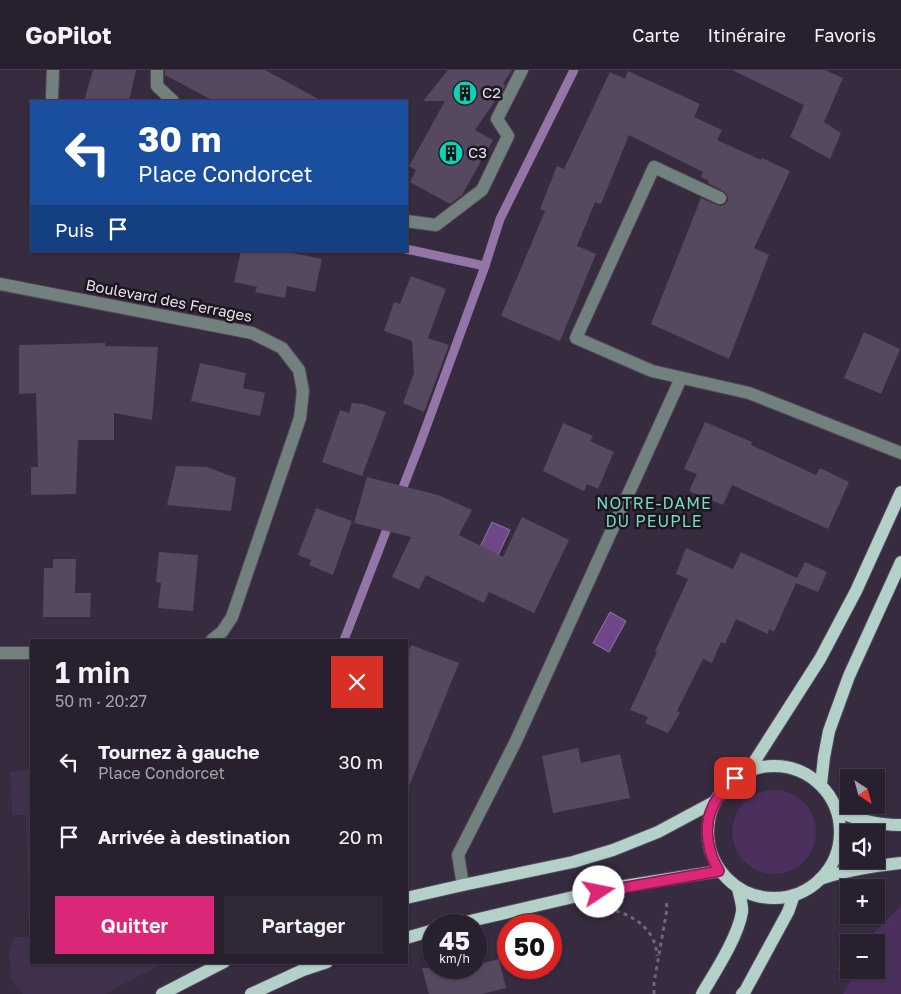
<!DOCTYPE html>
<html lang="fr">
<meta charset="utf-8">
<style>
body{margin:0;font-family:"Golos Text",sans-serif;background:#302837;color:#f1f3f6;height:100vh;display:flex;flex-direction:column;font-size:19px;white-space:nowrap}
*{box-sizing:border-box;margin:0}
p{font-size:16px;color:#a5a3aa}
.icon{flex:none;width:28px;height:28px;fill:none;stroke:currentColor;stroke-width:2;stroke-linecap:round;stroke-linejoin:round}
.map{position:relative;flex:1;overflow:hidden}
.sheet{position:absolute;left:30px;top:569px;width:378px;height:325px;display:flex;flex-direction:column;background:#28202f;border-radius:0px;box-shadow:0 1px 4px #0004,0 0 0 1px #443e4b}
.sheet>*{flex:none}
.guide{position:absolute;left:30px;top:30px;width:378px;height:152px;border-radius:0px;box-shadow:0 1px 4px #0004,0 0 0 1px #443e4b;background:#1a4fa0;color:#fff;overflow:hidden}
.needle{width:32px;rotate:144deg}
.buttons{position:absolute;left:840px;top:699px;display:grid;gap:10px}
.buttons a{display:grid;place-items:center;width:45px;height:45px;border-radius:0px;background:#28202f;box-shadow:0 1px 4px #0004,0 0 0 1px #443e4b;font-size:25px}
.speed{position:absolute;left:422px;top:844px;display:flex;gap:10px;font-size:25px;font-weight:700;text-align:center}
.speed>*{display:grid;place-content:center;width:65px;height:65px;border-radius:50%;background:#28202f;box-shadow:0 1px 4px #0004,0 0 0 1px #443e4b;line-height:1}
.speed small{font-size:12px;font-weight:400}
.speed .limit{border:8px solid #d22;background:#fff;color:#111}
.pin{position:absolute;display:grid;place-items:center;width:42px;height:42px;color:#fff;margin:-21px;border-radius:10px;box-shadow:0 2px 8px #0006}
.me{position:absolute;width:55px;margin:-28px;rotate:79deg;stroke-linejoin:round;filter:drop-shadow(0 0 4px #0008)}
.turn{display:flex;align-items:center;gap:18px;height:105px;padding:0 25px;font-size:22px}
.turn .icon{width:65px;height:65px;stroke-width:2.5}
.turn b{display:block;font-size:35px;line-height:42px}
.then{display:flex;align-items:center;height:48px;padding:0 25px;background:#0003;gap:10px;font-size:19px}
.round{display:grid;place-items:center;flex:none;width:52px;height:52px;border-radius:0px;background:#302837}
.head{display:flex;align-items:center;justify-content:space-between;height:85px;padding:0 25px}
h1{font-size:30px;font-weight:600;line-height:38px}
.action{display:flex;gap:10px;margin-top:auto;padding:10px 25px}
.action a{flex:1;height:58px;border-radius:0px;background:#db2777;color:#fff;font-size:20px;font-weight:600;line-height:58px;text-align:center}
.action a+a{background:#302837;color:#f1f3f6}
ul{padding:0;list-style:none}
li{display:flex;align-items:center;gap:15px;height:75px;padding:0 25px}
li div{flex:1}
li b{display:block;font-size:19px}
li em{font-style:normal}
header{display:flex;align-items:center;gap:30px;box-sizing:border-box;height:70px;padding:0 25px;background:#28202f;border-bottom:1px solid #443e4b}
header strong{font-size:24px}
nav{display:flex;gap:28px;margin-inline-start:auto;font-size:18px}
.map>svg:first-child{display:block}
.built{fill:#41314c}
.green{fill:#4b305e}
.water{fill:#6e4788;stroke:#9375a7}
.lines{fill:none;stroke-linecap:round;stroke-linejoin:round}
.stream{stroke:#9375a7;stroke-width:9}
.building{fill:#56495f}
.minor-casing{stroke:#52485b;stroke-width:14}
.major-casing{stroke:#52485b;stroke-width:14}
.path{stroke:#6f6577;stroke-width:3;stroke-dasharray:4 4;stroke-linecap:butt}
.minor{stroke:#72817d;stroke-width:12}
.major{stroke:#b4d1c9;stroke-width:12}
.route-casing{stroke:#8e194d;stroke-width:12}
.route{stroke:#db2777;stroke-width:9}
.labels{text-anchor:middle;stroke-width:5;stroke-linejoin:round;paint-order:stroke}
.poi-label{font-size:15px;fill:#e8e1ee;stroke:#1b161f;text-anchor:start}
.street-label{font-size:15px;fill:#e8e1ee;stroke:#1b161f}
.neighbourhood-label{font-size:16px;letter-spacing:1px;fill:#77dbc4;stroke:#1b161f}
</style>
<header>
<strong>GoPilot</strong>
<nav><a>Carte</a><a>Itinéraire</a><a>Favoris</a></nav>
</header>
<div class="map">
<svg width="901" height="924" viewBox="0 0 901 924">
<rect width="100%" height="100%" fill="#362b3f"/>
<!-- built -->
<polygon class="built" points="31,700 31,892 164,893 105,924 23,924 11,910 9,882 15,867 29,867 26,745 12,745 10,702"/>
<!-- green -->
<g class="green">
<circle cx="774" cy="762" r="42"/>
<polygon points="901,836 901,924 843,924 852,907 836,899 849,887 849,900 876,900 876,872 864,872"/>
</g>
<!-- water -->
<g class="water">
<polygon points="492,452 510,460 491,500 473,492"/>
<polygon points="610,542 626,551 609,582 593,573"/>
</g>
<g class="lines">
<!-- stream -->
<g class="stream">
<polyline points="406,179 485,196"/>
<polyline points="400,425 421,371 485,196 500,149 574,0"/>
<polyline points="344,570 390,451"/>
</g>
</g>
<!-- building -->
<g class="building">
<polygon points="93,0 136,0 129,31 84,31"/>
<polygon points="165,0 265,0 322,31 214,31 165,5"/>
<polygon points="448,0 512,0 503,14 505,15 504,18 475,60 493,70 462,125 450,134 410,112 416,100 409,96 445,31 423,31"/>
<polygon points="732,0 825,0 843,8 824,52 841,63 830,89 790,67 804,35"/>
<polygon points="628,1 700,34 694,47 722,60 717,70 761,90 762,88 790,101 754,178 769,185 729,289 651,254 701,128 717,135 721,136 725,134 728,131 727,124 723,121 708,113 709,111 701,107 703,102 629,65 601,134 595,132 577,176 596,184 560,271 501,246 545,141 540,139 557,96 564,99 610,2 625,9"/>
<polygon points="241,181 283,181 322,189 315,222 287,216 285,228 255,222 257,217 234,212"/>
<polygon points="411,206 446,219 428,268 449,275 424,342 403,333 414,303 412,271 384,261 394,232 400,234"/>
<polygon points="864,262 900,279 881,324 844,308"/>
<polygon points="105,273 105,276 158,277 152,350 114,343 114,370 78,370 76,424 31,425 31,397 38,397 36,323 19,324 19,275"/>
<polygon points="200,293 246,303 243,318 265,323 260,346 191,331"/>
<polygon points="352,333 363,334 386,342 362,406 322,392 340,340 349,343"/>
<polygon points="705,352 752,372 751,375 816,405 820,398 849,412 828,459 732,415 723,435 689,421 697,404 684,399"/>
<polygon points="563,353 593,366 590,371 614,382 598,419 587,414 584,421 543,401"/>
<polygon points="176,396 207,397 236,408 231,441 167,435"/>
<polygon points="367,407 438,425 472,440 459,465 503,487 522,447 569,470 534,543 489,522 484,533 426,505 419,519 392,507 411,467 354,453"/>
<polygon points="316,438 352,451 333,505 309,495 311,490 298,485"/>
<polygon points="686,478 733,499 741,482 797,508 805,492 827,502 818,522 796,513 774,562 769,559 768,564 736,549 725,574 721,572 712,593 703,589 677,641 680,643 668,663 645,653 648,647 630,640 657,582 655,581 688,509 676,504"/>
<polygon points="159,482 198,485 193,541 158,538 161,513 156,512"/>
<polygon points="53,489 76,489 75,523 91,523 90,547 43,547 44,498 53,498"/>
<polygon points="411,575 459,593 407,721 406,721 406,587"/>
<polygon points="578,678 581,693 620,684 630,728 553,743 542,686"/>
<polygon points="499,889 506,918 482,924 429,924 422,898 476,898 476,895"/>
</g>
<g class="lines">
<defs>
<g id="minor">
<polyline points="157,0 157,16 173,31"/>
<polyline points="52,28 53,0"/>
<polyline points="720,128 654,97 576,268 652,301 749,323 901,383"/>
<polyline points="406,151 436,155 482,120 508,66 497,49 522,0"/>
<polyline points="0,214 252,263 282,278 299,300 303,321 300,348 232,547 222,562 212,570"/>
<polyline points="0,583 31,583"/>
<polyline points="463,815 458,785 515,673 681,308"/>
</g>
<g id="major">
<circle cx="774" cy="762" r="66"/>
<polyline points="749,700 820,589 856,521 901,422"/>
<polyline points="821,714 824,687 829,661 849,606 901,492"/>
<path d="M838,742C861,750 877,755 901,755"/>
<path d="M820,809C846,800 874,796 901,793"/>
<polyline points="406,828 463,815 573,792 613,780 658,762 714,732"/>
<polyline points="453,855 612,818 719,801"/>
<polyline points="406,868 434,860"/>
<polyline points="162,924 224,892"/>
<polyline points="251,924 303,900 327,892"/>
<path d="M702,924C715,902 738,867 742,842C743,835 739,825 738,818"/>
<polyline points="742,924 745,921 788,842 794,825"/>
</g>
</defs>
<!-- minor casing -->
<use href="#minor" class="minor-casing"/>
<!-- major casing -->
<use href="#major" class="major-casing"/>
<!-- path -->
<g class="path">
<path d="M616,841C637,847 656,862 657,886"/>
<polyline points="654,924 654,913 667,839 666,830"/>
</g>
<!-- minor -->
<use href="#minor" class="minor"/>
<!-- major -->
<use href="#major" class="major"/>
</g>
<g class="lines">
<defs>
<path id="route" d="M599,822L719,801C716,795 712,789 711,783C701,751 712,729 735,708"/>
</defs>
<!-- route casing -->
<use href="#route" class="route-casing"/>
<!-- route -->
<use href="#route" class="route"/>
</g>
<!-- icons -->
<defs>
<symbol id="building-disc" viewBox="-11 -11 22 22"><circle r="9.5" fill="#08d5b5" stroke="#1b161f"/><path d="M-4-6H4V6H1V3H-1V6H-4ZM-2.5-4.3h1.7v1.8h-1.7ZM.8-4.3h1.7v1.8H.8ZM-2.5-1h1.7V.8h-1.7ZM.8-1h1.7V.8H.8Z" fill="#111"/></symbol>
</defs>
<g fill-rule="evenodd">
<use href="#building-disc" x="451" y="9" width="28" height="28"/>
<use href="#building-disc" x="437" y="69" width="28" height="28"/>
</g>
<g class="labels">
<!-- poi labels -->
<g class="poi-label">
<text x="482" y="28">C2</text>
<text x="468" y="88">C3</text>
</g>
<!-- street labels -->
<g class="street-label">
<text transform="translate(169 231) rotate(11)" y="5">Boulevard des Ferrages</text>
</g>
<!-- neighbourhood labels -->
<g class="neighbourhood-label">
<text x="654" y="439">NOTRE-DAME<tspan x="654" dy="18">DU PEUPLE</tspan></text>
</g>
</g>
</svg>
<div class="buttons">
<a><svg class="needle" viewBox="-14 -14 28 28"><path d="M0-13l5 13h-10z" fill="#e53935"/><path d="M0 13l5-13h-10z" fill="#a5a3aa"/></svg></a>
<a><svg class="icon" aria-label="sound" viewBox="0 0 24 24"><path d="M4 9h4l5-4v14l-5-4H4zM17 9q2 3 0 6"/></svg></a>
<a>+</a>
<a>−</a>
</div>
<div class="speed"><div>45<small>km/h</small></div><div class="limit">50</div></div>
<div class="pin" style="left:735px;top:708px;background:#d93025"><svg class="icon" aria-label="arrive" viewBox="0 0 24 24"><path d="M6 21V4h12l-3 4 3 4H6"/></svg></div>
<svg class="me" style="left:599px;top:822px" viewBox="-20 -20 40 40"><circle r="19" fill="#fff"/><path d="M0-13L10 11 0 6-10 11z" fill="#db2777"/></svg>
<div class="guide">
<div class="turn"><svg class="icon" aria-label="left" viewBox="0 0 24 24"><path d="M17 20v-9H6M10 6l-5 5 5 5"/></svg><div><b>30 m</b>Place Condorcet</div></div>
<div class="then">Puis<svg class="icon" aria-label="arrive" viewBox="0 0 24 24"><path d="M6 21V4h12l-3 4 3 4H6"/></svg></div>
</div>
<section class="sheet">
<div class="head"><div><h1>1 min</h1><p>50 m · 20:27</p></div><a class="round" style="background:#d93025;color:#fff"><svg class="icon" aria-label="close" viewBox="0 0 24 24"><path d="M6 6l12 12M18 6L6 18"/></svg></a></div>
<ul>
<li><svg class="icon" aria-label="left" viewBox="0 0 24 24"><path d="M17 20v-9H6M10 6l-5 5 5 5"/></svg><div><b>Tournez à gauche</b><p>Place Condorcet</p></div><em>30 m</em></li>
<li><svg class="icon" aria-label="arrive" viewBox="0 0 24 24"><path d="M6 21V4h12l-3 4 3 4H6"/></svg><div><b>Arrivée à destination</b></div><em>20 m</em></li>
</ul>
<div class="action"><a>Quitter</a><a>Partager</a></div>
</section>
</div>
